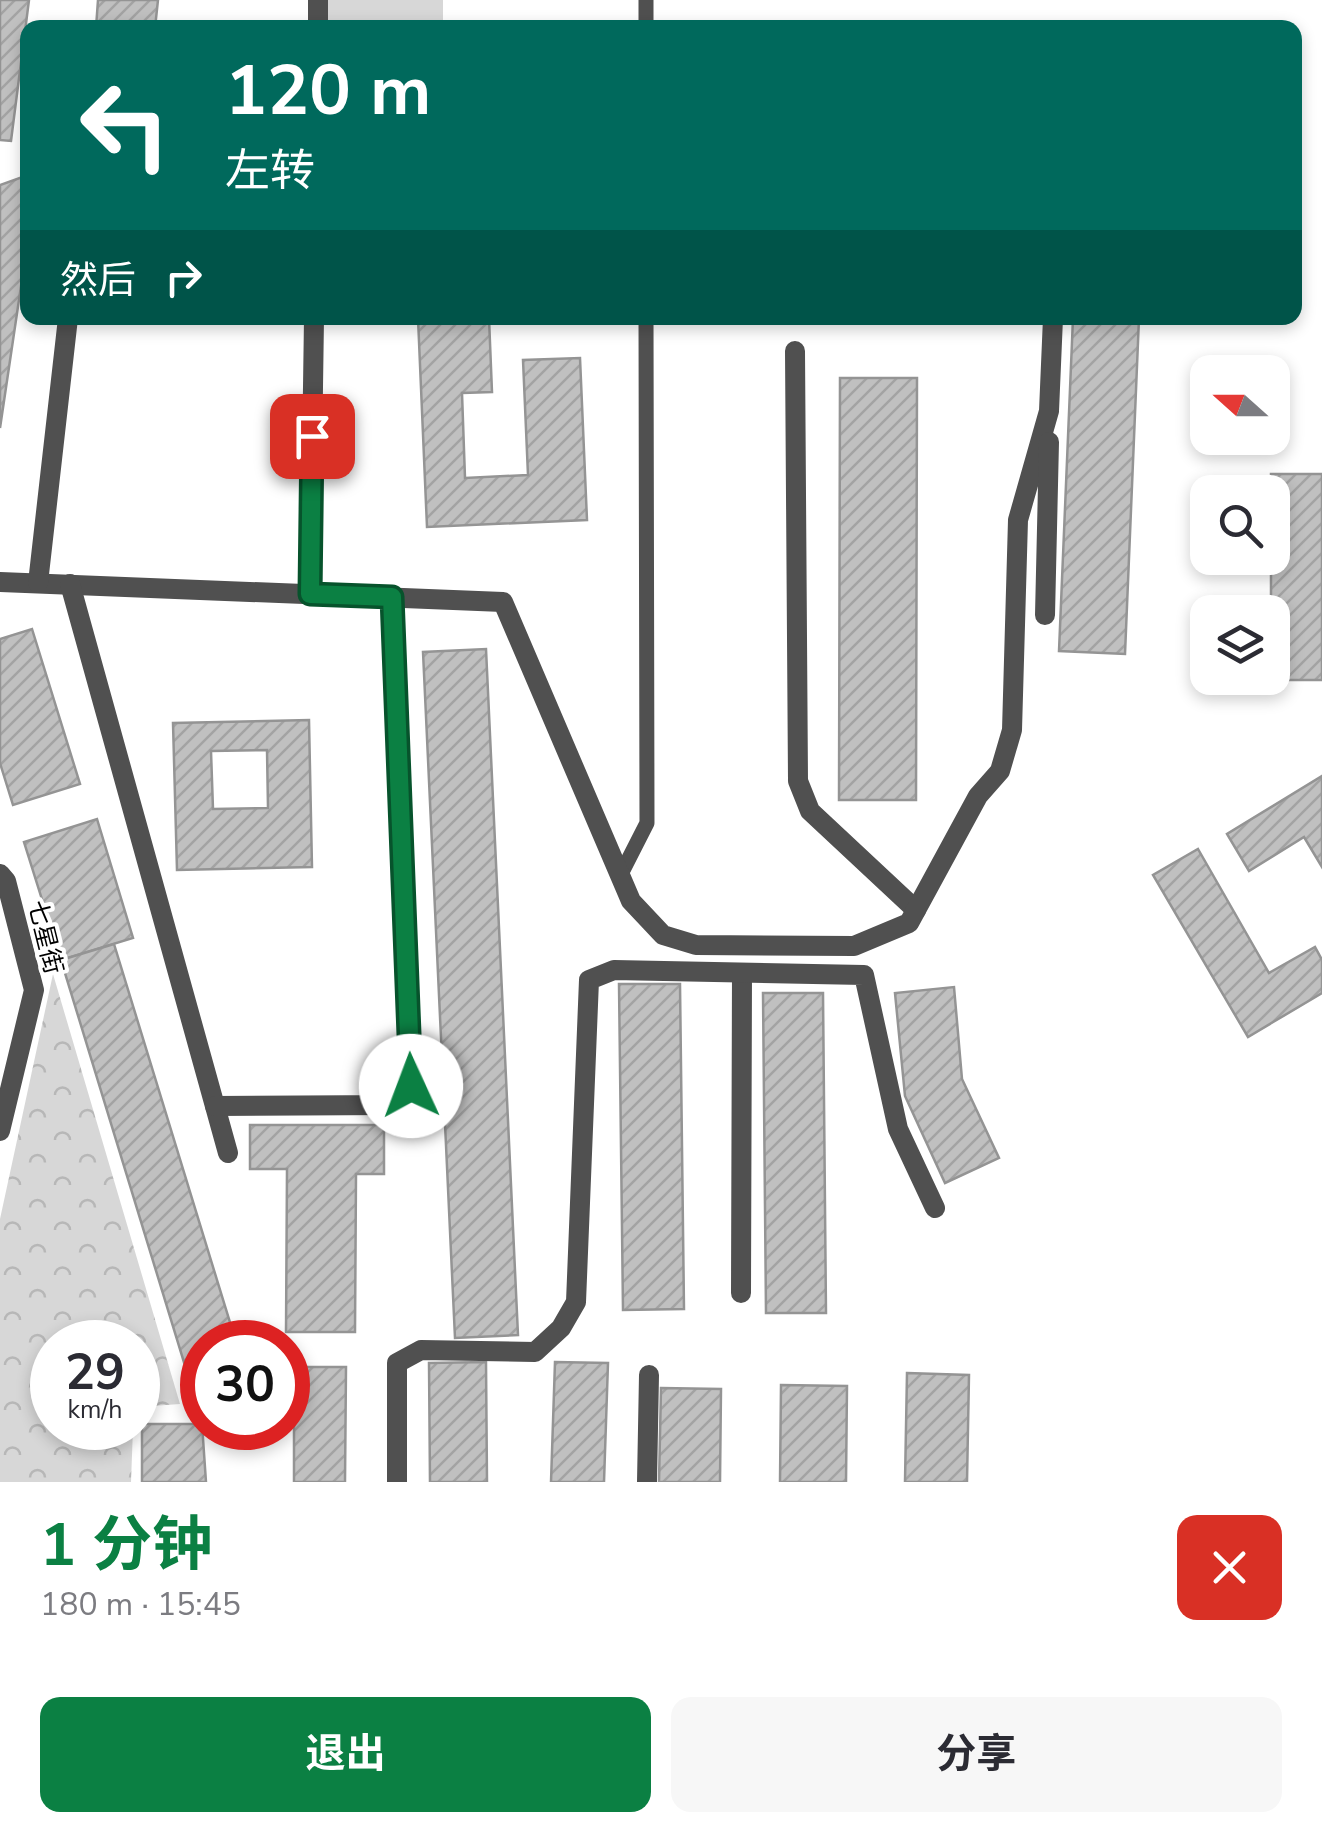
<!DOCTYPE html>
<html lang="zh">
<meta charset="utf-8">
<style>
body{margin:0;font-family:"Nunito Sans","Noto Sans SC",sans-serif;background:#f7f7f7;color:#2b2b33;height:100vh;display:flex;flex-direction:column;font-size:38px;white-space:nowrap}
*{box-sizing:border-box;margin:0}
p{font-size:32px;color:#7c7c81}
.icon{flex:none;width:55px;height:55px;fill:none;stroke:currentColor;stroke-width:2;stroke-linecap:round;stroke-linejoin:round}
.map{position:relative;height:1482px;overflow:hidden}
.details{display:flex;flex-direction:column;background:#fff;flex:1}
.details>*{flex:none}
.hud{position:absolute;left:20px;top:20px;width:1282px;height:305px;border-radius:20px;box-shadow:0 5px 15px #0003;background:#00695c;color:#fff;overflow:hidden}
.needle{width:65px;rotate:291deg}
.controls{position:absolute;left:1190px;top:355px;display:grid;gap:20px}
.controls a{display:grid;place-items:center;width:100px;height:100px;border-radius:20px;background:#fff;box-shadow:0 5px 15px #0003;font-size:50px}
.speed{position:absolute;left:30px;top:1320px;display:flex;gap:20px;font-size:50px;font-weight:700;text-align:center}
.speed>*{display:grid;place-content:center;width:130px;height:130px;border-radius:50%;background:#fff;box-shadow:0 5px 15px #0003;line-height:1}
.speed small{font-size:25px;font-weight:400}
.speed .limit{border:15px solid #d22;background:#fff;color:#111}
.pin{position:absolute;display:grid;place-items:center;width:85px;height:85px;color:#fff;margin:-42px;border-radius:20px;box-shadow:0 5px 15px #0006}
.me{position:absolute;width:110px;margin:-55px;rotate:358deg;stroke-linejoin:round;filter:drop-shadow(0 0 8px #0008)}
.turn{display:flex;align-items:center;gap:35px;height:210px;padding:0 40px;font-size:45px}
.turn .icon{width:130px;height:130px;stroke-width:2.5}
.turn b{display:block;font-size:70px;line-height:85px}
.then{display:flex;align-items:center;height:95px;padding:0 40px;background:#0003;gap:20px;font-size:38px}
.round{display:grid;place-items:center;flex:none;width:105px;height:105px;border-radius:20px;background:#f7f7f7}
.summary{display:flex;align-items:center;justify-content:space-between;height:170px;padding:0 40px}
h1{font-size:60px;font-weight:700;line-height:75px;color:#0b8043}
.button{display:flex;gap:20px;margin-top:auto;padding:20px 40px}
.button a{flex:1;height:115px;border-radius:20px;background:#0b8043;color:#fff;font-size:40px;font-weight:700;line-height:115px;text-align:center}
.button a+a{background:#f7f7f7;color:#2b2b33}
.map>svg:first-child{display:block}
.forest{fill:url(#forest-crowns)}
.pitch{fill:#d7d7d7}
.building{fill:url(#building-hatch);stroke:#949494;stroke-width:2.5;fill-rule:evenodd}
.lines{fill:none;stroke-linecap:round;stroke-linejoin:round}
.service{stroke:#505050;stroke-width:15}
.minor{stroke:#505050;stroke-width:20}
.route-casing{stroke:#07532c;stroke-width:25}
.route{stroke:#0b8043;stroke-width:18}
.labels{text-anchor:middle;stroke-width:8;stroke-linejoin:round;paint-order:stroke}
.street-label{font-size:25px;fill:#000;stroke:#fff}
</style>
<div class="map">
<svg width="1322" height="1482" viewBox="0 0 1322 1482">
<defs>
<pattern id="forest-crowns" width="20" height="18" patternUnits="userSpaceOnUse" patternTransform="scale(2.5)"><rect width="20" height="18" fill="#d7d7d7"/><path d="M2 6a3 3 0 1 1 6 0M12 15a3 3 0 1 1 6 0" fill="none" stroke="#b7b7b7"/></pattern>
<pattern id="building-hatch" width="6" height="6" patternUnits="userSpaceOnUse" patternTransform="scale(2.5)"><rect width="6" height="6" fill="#c0c0c0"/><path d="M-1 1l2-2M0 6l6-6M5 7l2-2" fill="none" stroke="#a3a3a3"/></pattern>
</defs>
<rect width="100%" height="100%" fill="#fff"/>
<!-- forest -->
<polygon class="forest" points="53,974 180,1404 138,1407 138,1342 52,1342 52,1428 133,1428 131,1482 0,1482 0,1219"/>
<!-- pitch -->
<polygon class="pitch" points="328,0 443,0 443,27 328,28"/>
<!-- building -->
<g class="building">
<polygon points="0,0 29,0 11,141 0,140"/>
<polygon points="98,0 158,0 155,28 96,28"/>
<polygon points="28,175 28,239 0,428 0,185"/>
<polygon points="418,318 489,318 492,392 462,393 465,478 528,475 523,360 580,358 587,520 427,527"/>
<polygon points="1073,318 1139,318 1125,654 1059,651"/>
<polygon points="840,378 917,378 916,800 839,800"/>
<rect x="1271" y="474" width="51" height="206"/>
<polygon points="32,629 80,784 13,805 0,763 0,639"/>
<polygon points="486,649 518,1335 455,1338 423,652"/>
<path d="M309,720L312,867L177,870L173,723ZM267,750L268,808L213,809L211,751Z"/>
<polygon points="1322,776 1322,867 1304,837 1249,871 1227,834"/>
<polygon points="97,819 133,938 61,960 24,842"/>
<polygon points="1198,849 1269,973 1315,947 1322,960 1322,993 1248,1037 1153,875"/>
<polygon points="114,944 236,1342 202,1342 202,1392 194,1395 61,960"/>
<polygon points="619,984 680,984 684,1309 623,1310"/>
<polygon points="954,987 962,1079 999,1158 945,1183 905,1096 895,993"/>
<polygon points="763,993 823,993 826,1313 766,1313"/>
<polygon points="250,1125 384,1125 384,1174 356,1174 355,1332 286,1332 287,1169 250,1169"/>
<polygon points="486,1362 487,1482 430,1482 429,1363"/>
<polygon points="555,1362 608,1363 604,1482 551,1482"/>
<polygon points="294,1367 346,1367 345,1482 294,1482"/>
<polygon points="907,1373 969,1375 967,1482 905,1482"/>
<polygon points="781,1385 847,1386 846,1482 780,1482"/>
<polygon points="661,1388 721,1389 720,1482 659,1482"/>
<polygon points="142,1424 202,1424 206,1482 142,1482"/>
</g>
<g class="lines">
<!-- service -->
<g class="service">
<polyline points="646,0 646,28"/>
<polyline points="620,876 647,823 646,318"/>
</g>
<!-- minor -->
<g class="minor">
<polyline points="318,28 318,0"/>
<polyline points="795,351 798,781 810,811 916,910"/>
<polyline points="0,582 503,602 631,901 663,935 696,945 854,946 909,923 978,796 1000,771 1012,730 1018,520 1049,411 1053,318"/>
<polyline points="38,583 68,318"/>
<polyline points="70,584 228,1153"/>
<polyline points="310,594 314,318"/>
<polyline points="1045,615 1049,442"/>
<polyline points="0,874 6,881 34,990 0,1131"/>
<polyline points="215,1106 392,1105 411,1085 392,597"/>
<polyline points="741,1293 742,973"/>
<polyline points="397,1482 397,1363 421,1350 535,1352 561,1328 576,1302 589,980 614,970 864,975 898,1129 935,1208"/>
<polyline points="647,1482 649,1375"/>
</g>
</g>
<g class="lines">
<defs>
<polyline id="route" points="312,436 310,594 392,597 411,1086"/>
</defs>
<!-- route casing -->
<use href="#route" class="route-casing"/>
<!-- route -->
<use href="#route" class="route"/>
</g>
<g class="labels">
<!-- street labels -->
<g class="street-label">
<text transform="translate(46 937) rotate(76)" y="9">七星街</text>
</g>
</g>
</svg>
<div class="controls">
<a><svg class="needle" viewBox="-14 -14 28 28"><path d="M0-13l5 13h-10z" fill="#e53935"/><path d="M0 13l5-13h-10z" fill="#7c7c81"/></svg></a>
<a><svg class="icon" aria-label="search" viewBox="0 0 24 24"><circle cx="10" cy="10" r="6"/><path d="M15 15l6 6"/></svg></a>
<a><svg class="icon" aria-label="layers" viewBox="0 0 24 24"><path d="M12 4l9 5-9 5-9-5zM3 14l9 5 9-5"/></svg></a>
</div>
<div class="speed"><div>29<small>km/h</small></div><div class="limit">30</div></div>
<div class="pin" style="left:312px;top:436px;background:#d93025"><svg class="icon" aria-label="arrive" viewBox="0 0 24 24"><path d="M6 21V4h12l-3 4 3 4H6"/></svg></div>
<svg class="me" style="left:411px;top:1086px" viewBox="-20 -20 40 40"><circle r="19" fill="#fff"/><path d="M0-13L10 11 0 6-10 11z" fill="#0b8043"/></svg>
<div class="hud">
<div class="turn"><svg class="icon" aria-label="left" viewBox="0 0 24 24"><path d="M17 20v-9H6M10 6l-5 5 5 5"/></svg><div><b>120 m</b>左转</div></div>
<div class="then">然后<svg class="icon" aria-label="right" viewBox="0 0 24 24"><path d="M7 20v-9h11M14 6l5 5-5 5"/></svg></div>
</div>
</div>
<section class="details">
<div class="summary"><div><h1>1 分钟</h1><p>180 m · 15:45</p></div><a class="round" style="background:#d93025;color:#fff"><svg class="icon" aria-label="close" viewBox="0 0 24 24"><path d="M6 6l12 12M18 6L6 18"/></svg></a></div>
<div class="button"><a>退出</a><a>分享</a></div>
</section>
